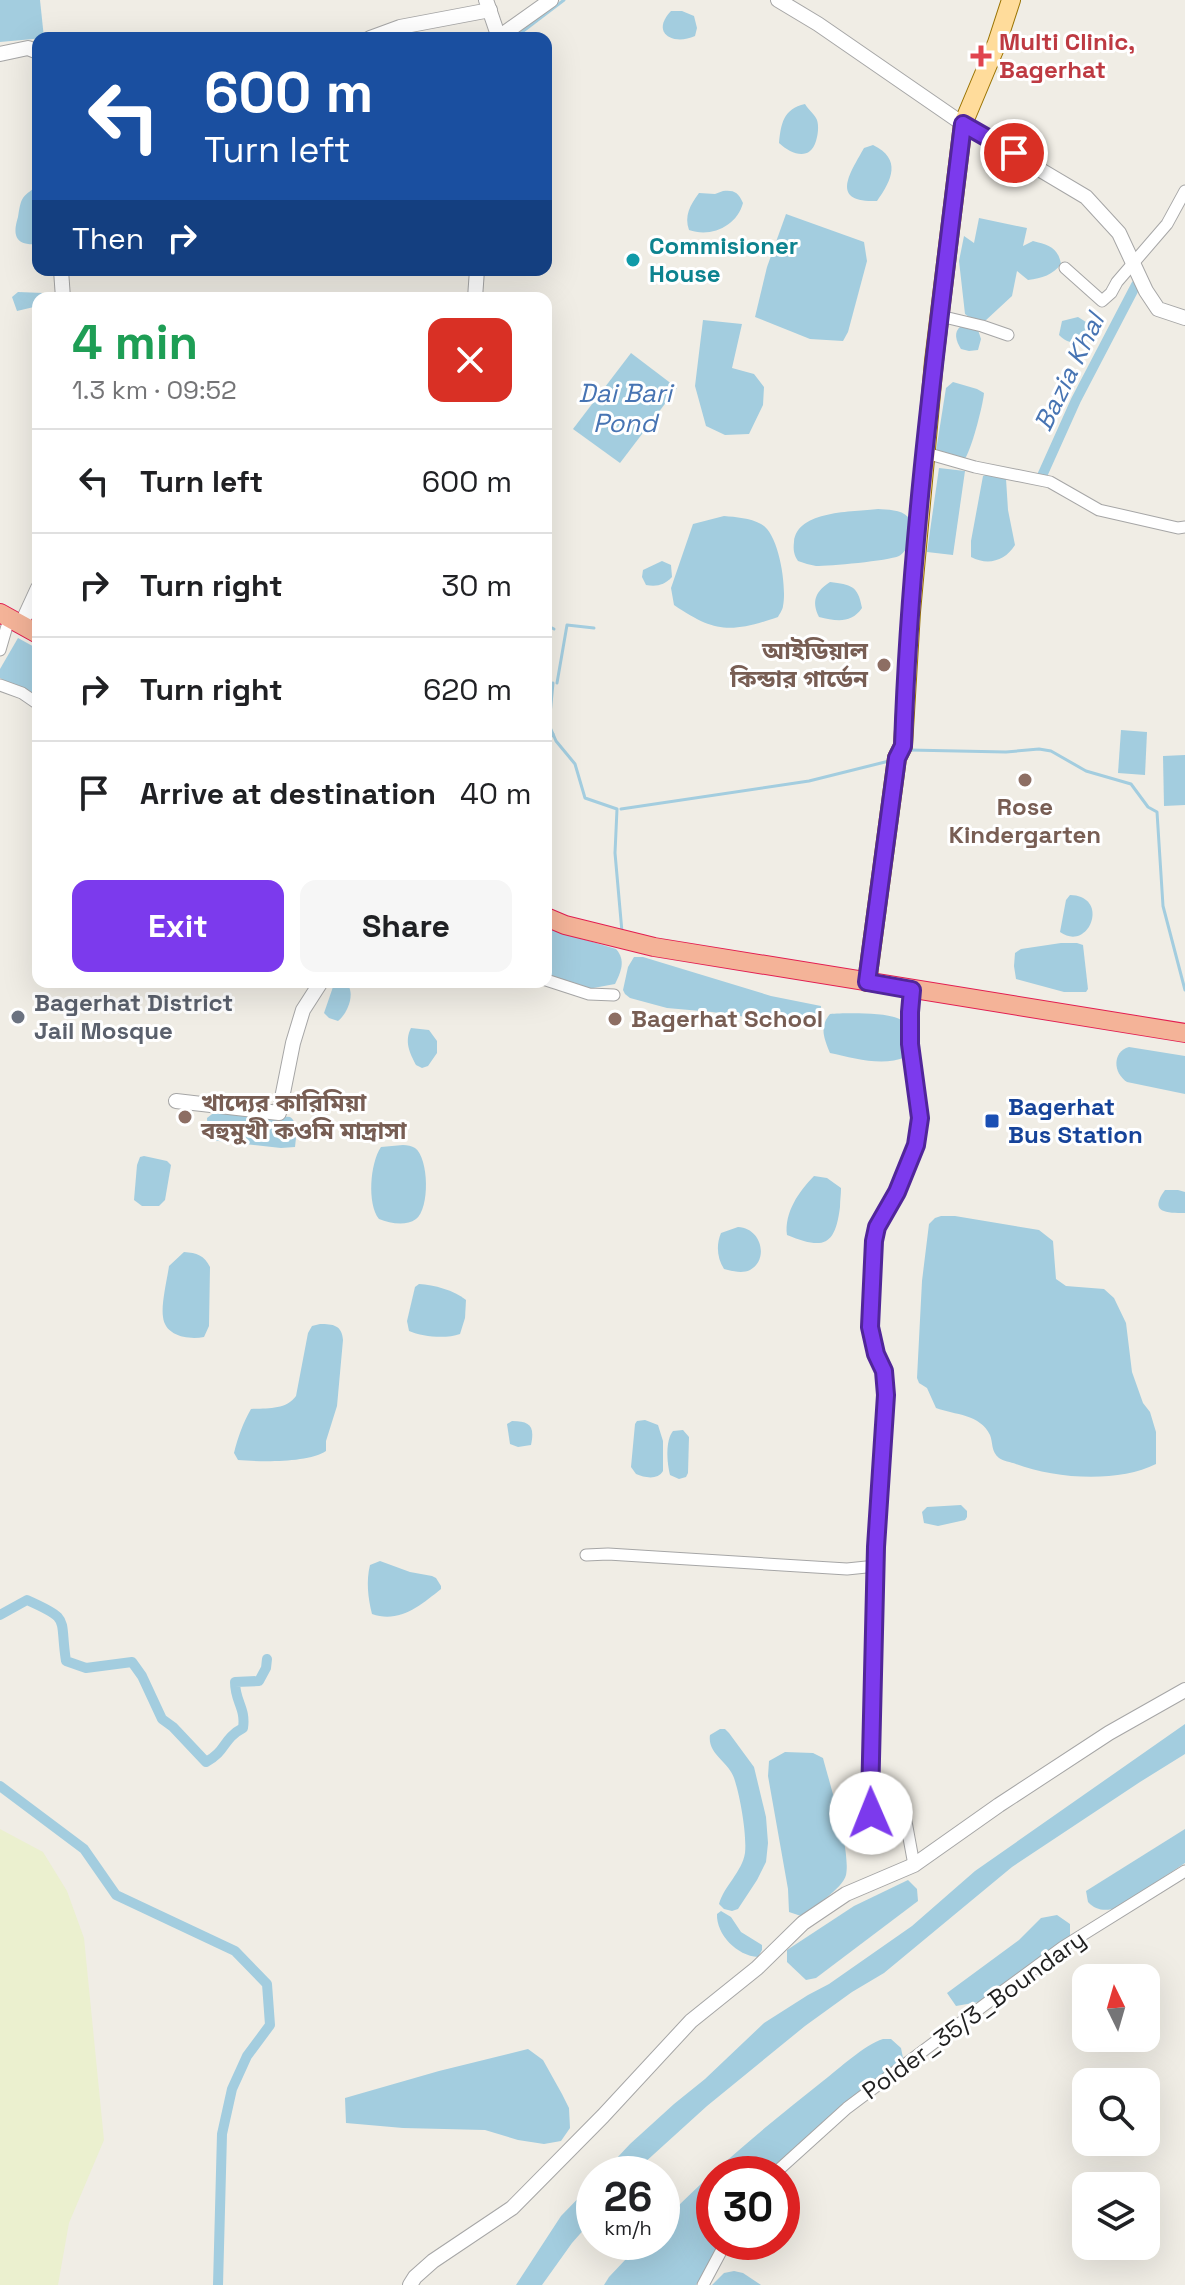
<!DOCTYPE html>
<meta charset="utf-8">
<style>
body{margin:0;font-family:"Space Grotesk","Noto Sans Bengali",sans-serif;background:#f6f6f6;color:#202124;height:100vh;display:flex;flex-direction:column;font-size:30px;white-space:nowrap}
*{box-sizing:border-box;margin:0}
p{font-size:26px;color:#757577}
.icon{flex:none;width:44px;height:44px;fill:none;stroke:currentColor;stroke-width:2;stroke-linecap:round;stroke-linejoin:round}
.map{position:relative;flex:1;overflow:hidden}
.panel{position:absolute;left:32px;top:292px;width:520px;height:696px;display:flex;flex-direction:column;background:#fff;border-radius:16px;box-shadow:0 8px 32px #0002}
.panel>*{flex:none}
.guide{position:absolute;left:32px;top:32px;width:520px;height:244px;border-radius:16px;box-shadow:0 8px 32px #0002;background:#1a4fa0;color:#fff;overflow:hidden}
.needle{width:52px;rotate:355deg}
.controls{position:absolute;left:1072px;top:1964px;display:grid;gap:16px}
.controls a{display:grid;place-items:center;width:88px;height:88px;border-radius:16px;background:#fff;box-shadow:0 8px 32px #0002;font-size:40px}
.speed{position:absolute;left:576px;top:2156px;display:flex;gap:16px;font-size:40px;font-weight:700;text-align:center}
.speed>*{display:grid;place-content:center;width:104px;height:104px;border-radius:50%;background:#fff;box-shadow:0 8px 32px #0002;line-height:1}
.speed small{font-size:20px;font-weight:400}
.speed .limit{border:12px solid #d22;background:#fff;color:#111}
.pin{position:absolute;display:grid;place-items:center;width:68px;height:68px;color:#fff;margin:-34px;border:4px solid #fff;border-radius:50%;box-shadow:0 2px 8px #0007}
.me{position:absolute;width:88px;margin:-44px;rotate:359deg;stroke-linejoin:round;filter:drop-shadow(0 0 6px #0008)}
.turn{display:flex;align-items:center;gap:28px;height:168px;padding:0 40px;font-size:36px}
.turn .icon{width:104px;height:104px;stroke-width:2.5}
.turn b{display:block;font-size:56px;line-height:68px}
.then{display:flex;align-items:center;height:76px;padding:0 40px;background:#0003;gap:16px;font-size:30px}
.round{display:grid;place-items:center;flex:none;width:84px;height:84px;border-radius:16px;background:#f6f6f6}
.overview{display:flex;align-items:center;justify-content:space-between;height:136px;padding:0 40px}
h1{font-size:48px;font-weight:700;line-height:60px;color:#1e9e55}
.primary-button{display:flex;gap:16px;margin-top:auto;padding:16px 40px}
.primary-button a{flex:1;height:92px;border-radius:16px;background:#7c3aed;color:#fff;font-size:32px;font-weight:700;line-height:92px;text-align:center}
.primary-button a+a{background:#f6f6f6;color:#202124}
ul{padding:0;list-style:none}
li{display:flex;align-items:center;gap:24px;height:104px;padding:0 40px;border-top:2px solid #e0e0e0}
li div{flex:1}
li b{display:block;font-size:30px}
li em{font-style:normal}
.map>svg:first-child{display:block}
.farmland{fill:#ebf0cf}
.water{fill:#a3cddf}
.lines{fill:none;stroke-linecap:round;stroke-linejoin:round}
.stream{stroke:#a3cddf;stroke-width:3}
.canal{stroke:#a3cddf;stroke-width:10}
.minor-casing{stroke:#a6a6a6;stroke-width:13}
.tertiary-casing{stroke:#a6a6a6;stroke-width:16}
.primary-casing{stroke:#9a7300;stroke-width:20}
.trunk-casing{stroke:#e21e51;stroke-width:20}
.minor{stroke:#fff;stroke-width:11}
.tertiary{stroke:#fff;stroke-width:14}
.primary{stroke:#ffdc9b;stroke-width:18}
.trunk{stroke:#f4b398;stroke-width:18}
.route-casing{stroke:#51269a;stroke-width:20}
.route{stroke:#7c3aed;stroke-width:14}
.health-dot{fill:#e0444e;stroke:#fff;stroke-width:3}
.culture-dot{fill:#0f9aa8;stroke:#fff;stroke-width:3}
.education-dot{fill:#8d6e63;stroke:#fff;stroke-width:3}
.worship-dot{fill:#6b7280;stroke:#fff;stroke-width:3}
.transit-dot{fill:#1a4fb4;stroke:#fff;stroke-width:3}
.labels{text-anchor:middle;stroke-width:6;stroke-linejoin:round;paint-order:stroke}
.health-label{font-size:24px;font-weight:bold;fill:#be3a42;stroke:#fff;text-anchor:start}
.culture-label{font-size:24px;font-weight:bold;fill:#0d838f;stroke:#fff;text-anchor:start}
.education-label{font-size:24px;font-weight:bold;fill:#785e54;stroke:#fff;text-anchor:start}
.worship-label{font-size:24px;font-weight:bold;fill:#5b616d;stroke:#fff;text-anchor:start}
.transit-label{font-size:24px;font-weight:bold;fill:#164399;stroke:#fff;text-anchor:start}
.street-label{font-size:24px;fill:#1f1f1f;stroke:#fff}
.water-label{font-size:26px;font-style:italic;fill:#4774b3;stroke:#fff}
</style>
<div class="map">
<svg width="1185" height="2285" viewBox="0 0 1185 2285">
<rect width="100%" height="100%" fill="#f0ede5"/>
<!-- farmland -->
<polygon class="farmland" points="0,1829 43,1852 67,1891 84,1938 104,2140 69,2223 58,2285 0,2285"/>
<!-- water -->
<g class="water">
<polygon points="0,0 40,0 44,38 0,42"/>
<path d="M671,11H682L694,16L697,28L695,36C673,46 650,33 671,11Z"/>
<path d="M805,104C808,109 815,115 817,120C819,126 818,135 816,141C810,161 792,155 779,143C781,124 783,109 805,104Z"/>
<path d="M873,145C902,159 892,180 877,201C829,203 850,173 864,148Z"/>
<path d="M38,185V244C16,246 12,236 18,217C19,211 20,202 23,198C26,193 34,189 38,185Z"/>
<path d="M723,191C734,190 738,192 743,203C737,226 711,238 689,230C684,216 690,205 699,193L715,194Z"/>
<polygon points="786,214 864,242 867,261 848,332 843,341 810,339 755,317 767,267"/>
<path d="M979,218L1027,228L1023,246L1033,241C1048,245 1058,247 1061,264C1053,275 1042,278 1028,280L1017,271L1012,296L985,321L969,317L965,314L959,261L964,236L974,243Z"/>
<polygon points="18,292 43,293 44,298 38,298 38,306 17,311 12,297"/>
<path d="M1078,317L1086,322L1089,330L1088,336C1077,344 1069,345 1059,335L1062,321Z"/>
<polygon points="703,320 742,324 732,368 754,374 764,387 763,405 749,434 725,435 706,426 695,386"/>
<path d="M961,326L978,330L981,339L978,350L969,351L961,349C956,341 953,332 961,326Z"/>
<polygon points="631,353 677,388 620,463 573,429"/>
<path d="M953,382L977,389L984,393C983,405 971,452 964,460L936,451L946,388Z"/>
<polygon points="939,468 965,471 953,555 927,552"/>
<path d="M994,472L1003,475L1006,479L1008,510L1015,545C1005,561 988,566 971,557V541L983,476Z"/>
<path d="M878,509C887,510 901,509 908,517C917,527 910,550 899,556C888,561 829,566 816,566C810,565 804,563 798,561C794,555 793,550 794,542C797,510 853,512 878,509Z"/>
<path d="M724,516C736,517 750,518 761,524C779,533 787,587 783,606C783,609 779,615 778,617C731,633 715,633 674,605L671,588L693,524Z"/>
<path d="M662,561L671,565L672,577C664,585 657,587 646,585L642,577L643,570Z"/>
<path d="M830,582C851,585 858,585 862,608C851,624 836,621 819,617C811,601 816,591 830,582Z"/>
<polygon points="18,638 38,649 38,700 0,678 0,669"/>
<polygon points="1121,730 1147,732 1145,775 1118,773"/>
<polygon points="1185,755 1185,805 1164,806 1163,756"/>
<path d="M1070,895C1111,896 1089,953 1060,932L1066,900Z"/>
<path d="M546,928L616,949C626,960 621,972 615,984L588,989L546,976Z"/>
<polygon points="1061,943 1077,943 1083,945 1088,989 1086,992 1064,992 1016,979 1014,966 1015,953 1021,949"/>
<polygon points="643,957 771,996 821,1006 820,1022 817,1025 807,1026 712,1012 667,1008 630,998 625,994 623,990 628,967 634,957"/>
<path d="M334,984L349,987C354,997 347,1014 338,1021L329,1018L324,1013Z"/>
<path d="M830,1014C845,1013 890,1012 901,1020C907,1025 907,1031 907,1038C908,1046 909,1050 906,1057C882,1067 854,1058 830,1053C824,1038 819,1027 830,1014Z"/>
<path d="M411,1028L429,1030L437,1041V1053L428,1066L422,1068L416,1065C410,1053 404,1042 411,1028Z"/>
<path d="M1129,1047L1185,1056V1094L1127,1082C1113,1073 1112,1052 1129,1047Z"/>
<path d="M216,1111L290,1117C299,1123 296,1137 295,1147L281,1148L210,1140L208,1138L207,1118Z"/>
<path d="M403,1145C407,1145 412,1146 415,1148C429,1158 430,1209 416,1219C405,1227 390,1223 379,1219C367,1204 370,1163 381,1147Z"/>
<polygon points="144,1156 167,1161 171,1165 165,1200 159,1206 142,1206 134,1200 137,1165 140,1157"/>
<path d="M814,1176L827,1178L841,1188C841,1195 840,1200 840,1207C835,1248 822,1249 787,1235C784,1213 799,1191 814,1176Z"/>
<path d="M1165,1190H1178L1185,1192V1213C1167,1213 1148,1213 1165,1190Z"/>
<path d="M941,1216H955L1039,1230L1053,1241L1056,1279L1066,1286L1104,1289L1114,1298L1126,1323L1132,1372L1143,1403L1150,1412L1156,1432V1464C1119,1483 1055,1479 1016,1464C1011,1462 1003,1461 999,1458C991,1452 993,1442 990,1435C980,1414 955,1415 936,1408L927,1388L919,1383L917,1378L922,1281L929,1224L935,1218Z"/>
<path d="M738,1227C762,1228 769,1260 750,1270C742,1274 732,1271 724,1269C717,1258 716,1245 721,1233Z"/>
<path d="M184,1252C197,1253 204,1255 210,1267L209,1326L204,1337C188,1340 165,1336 163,1317C161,1304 167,1280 169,1266Z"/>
<path d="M419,1284C434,1285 454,1290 466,1300L465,1318L460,1334C446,1339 423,1337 409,1331L407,1321L415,1287Z"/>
<path d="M320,1324C333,1324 342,1325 343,1340L337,1406L326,1441V1451C308,1463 260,1462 238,1460L234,1453C238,1437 243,1423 251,1409C268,1408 286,1410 296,1396L308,1333L312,1326Z"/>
<path d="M645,1420L658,1425L663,1441V1471C658,1480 645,1478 636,1474L631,1467L635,1424L637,1421Z"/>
<path d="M512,1421C530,1421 535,1426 531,1445L518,1447L510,1444L507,1424Z"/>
<path d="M683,1430L689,1437L688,1473L686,1477L679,1479L670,1475C667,1463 665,1441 673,1431Z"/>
<polygon points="961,1505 967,1511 967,1517 965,1520 938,1526 924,1523 922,1512 927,1507"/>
<path d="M380,1561L410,1572L432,1576L436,1578L441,1586V1589C421,1605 399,1624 372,1614C368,1598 366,1581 370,1565Z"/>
<polygon points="1185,1724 1185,1754 1140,1782 1012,1867 884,1973 852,1992 805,2026 707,2106 632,2174 602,2174 630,2144 674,2104 705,2079 764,2023 808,1995 829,1984 912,1926 975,1871"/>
<path d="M720,1729H725L729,1733L754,1767L766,1817L768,1843L766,1862L757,1880L738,1909L732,1911L724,1909L719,1904C724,1886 742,1872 745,1853C747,1835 740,1795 734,1778C729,1762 707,1754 710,1735Z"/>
<path d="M785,1752L813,1753L823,1758C830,1785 851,1850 846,1875C843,1888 812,1909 801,1916L789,1912L788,1889L768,1776L769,1761Z"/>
<path d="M1185,1829V1863L1117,1908C1106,1911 1096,1911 1088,1902L1086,1891Z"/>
<polygon points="908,1880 917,1889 918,1901 816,1978 806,1980 787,1962 787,1950 854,1906"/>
<path d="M721,1911L731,1917L741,1932L762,1945V1950L758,1957C737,1956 716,1934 717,1914Z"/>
<polygon points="1057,1915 1070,1924 1070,1938 984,2001 956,2006 947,1993 1019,1940 1041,1918"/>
<path d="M883,2039H891L901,2048L903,2058L901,2062L784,2158L768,2174H714V2242H722L696,2285H604L609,2277L642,2242H662V2222C712,2171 767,2125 823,2081C840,2068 864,2045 883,2039Z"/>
<polygon points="528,2049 543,2060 562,2094 569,2108 570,2128 561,2141 544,2144 518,2140 485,2130 403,2128 346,2123 345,2098 439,2071"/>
<polygon points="594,2182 594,2218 572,2243 542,2285 516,2285 561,2216"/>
<polygon points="734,2271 743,2273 761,2285 712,2285 724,2273"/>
</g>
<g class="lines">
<!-- stream -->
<g class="stream">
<polyline points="514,38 564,0"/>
<polyline points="546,625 554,629"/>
<polyline points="553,683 549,725 553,734"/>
<polyline points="557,683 567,625 594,628"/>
<polyline points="546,743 553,734 556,741 575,764 585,798 617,809 615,853 622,932"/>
<polyline points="909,750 1006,752 1039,749 1051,751 1086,771 1131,784 1148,807 1157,812 1163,906 1185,990"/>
<polyline points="621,809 809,781 889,761"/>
</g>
<!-- canal -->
<g class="canal">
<polyline points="1041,478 1076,400 1136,285"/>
<path d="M0,1615L27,1600C72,1620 59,1617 66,1661L86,1668L132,1662L142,1676L162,1719L173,1727L206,1762C227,1751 222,1739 243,1728C246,1708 235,1702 235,1682L259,1681L266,1668L267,1659"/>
<polyline points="0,1786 84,1849 116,1895 235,1951 267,1984 270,2025 247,2056 232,2089 222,2134 218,2285"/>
</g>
<defs>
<g id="minor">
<polyline points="1065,268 1102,301 1111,293 1117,282 1167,224 1185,191"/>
<polyline points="940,316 982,326 1008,335"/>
<polyline points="926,453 975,467 1050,482 1099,510 1178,528 1185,527"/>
<polyline points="0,650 9,619"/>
<polyline points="0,685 22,693 38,704"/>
<polyline points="546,980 589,994 614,995"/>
<polyline points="912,990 910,1012 910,1044 920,1118 916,1145 897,1192 877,1227 874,1241 870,1327 876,1354 884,1371 886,1395 876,1547 870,1801 871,1813 899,1812 905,1816 914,1865"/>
<polyline points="586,1555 608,1554 847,1569 876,1566"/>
<polyline points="774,2174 847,2108 995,1997 1063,1947 1185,1871"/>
<polyline points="703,2285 726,2242"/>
</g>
<g id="tertiary">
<polyline points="486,0 499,38"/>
<polyline points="778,0 818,24 963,124 1086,197 1119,233 1146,291 1158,309 1185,318"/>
<polyline points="499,37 551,0"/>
<polyline points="370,38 400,27 490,10"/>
<polyline points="0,54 28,48 38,52"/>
<polyline points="61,270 63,298"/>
<polyline points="475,298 477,270"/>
<polyline points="21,625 38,588"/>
<polyline points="176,1101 279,1113 293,1043 303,1010 321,982"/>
<polyline points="410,2285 415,2277 433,2261 512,2208 603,2116 691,2021 757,1968 803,1923 846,1894 914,1865 999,1805 1109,1733 1185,1690"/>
</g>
<polyline id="primary" points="867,982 897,758 903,746 911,612 934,361 963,124 997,43 1011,0"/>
<g id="trunk">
<polyline points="0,613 38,634"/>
<polyline points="546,917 565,925 654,947 1185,1033"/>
</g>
</defs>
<!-- minor casing -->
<use href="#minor" class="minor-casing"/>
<!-- tertiary casing -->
<use href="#tertiary" class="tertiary-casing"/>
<!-- primary casing -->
<use href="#primary" class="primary-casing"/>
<!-- trunk casing -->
<use href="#trunk" class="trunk-casing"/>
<!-- minor -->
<use href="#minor" class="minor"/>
<!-- tertiary -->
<use href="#tertiary" class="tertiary"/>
<!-- primary -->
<use href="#primary" class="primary"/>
<!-- trunk -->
<use href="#trunk" class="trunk"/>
</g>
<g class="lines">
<defs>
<path id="route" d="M871,1813L870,1801L876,1547L886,1395L884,1371L876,1354L870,1327L874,1241L877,1227L897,1192L916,1145L920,1118L910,1044V1012L912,990L867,982L897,758L903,746C910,538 938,330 963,124L1014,153"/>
</defs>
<!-- route casing -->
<use href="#route" class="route-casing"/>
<!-- route -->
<use href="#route" class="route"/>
</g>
<!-- markers -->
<path class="health-dot" d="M977 44h8v8h8v8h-8v8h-8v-8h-8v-8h8z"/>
<circle class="culture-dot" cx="633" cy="260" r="8"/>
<g class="education-dot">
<circle cx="884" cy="665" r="8"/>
<circle cx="1025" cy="780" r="8"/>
<circle cx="615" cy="1019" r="8"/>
<circle cx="185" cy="1117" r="8"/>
</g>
<circle class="worship-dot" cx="18" cy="1017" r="8"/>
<rect class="transit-dot" x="984" y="1113" width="16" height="16" rx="4"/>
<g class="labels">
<!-- health labels -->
<g class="health-label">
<text x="999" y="50">Multi Clinic,<tspan x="999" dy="28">Bagerhat</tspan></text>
</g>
<!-- culture labels -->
<g class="culture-label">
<text x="649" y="254">Commisioner<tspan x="649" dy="28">House</tspan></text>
</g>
<!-- education labels -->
<g class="education-label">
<text x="868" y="659" text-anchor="end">আইডিয়াল<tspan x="868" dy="28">কিন্ডার গার্ডেন</tspan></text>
<text x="1025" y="815" text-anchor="middle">Rose<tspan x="1025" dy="28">Kindergarten</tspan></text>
<text x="631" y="1027">Bagerhat School</text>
<text x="201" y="1111">খাদ্যের কারিমিয়া<tspan x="201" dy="28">বহুমুখী কওমি মাদ্রাসা</tspan></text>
</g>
<!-- worship labels -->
<g class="worship-label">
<text x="34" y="1011">Bagerhat District<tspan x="34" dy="28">Jail Mosque</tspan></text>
</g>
<!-- transit labels -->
<g class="transit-label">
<text x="1008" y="1115">Bagerhat<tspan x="1008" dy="28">Bus Station</tspan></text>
</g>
<!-- street labels -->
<g class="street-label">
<text transform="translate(974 2015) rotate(-36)" y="8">Polder_35/3_Boundary</text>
</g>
<!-- water labels -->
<g class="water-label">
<text transform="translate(1069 372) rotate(-64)" y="9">Bazia Khal</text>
<text x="625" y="402">Dai Bari<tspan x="625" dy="30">Pond</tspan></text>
</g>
</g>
</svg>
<div class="controls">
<a><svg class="needle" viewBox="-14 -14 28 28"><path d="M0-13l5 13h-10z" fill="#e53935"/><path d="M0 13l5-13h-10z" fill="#757577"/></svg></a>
<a><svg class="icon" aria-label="search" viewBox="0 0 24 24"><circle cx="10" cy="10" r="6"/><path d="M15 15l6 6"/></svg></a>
<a><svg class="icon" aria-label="layers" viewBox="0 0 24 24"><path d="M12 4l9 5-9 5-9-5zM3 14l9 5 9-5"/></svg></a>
</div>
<div class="speed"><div>26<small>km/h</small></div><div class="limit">30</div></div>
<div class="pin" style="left:1014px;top:153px;background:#d93025"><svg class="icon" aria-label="arrive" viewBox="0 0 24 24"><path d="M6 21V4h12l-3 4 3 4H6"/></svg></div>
<svg class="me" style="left:871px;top:1813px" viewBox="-20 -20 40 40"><circle r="19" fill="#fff"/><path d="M0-13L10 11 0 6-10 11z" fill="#7c3aed"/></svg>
<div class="guide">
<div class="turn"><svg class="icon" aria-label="left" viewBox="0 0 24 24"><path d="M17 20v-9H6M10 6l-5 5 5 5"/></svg><div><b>600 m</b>Turn left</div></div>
<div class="then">Then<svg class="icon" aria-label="right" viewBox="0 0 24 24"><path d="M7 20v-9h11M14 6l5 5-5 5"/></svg></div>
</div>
<section class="panel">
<div class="overview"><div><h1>4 min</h1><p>1.3 km · 09:52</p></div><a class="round" style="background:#d93025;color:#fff"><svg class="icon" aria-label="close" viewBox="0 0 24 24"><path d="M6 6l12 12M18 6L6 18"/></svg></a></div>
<ul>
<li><svg class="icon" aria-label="left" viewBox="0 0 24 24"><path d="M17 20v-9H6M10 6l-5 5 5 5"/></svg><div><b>Turn left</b></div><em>600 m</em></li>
<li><svg class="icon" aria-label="right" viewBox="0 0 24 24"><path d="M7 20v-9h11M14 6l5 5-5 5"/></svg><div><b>Turn right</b></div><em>30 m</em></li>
<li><svg class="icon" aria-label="right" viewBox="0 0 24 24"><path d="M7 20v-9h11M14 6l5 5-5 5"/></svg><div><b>Turn right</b></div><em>620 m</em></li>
<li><svg class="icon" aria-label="arrive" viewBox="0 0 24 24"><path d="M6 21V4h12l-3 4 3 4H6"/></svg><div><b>Arrive at destination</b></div><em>40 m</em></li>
</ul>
<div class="primary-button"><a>Exit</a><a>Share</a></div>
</section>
</div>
